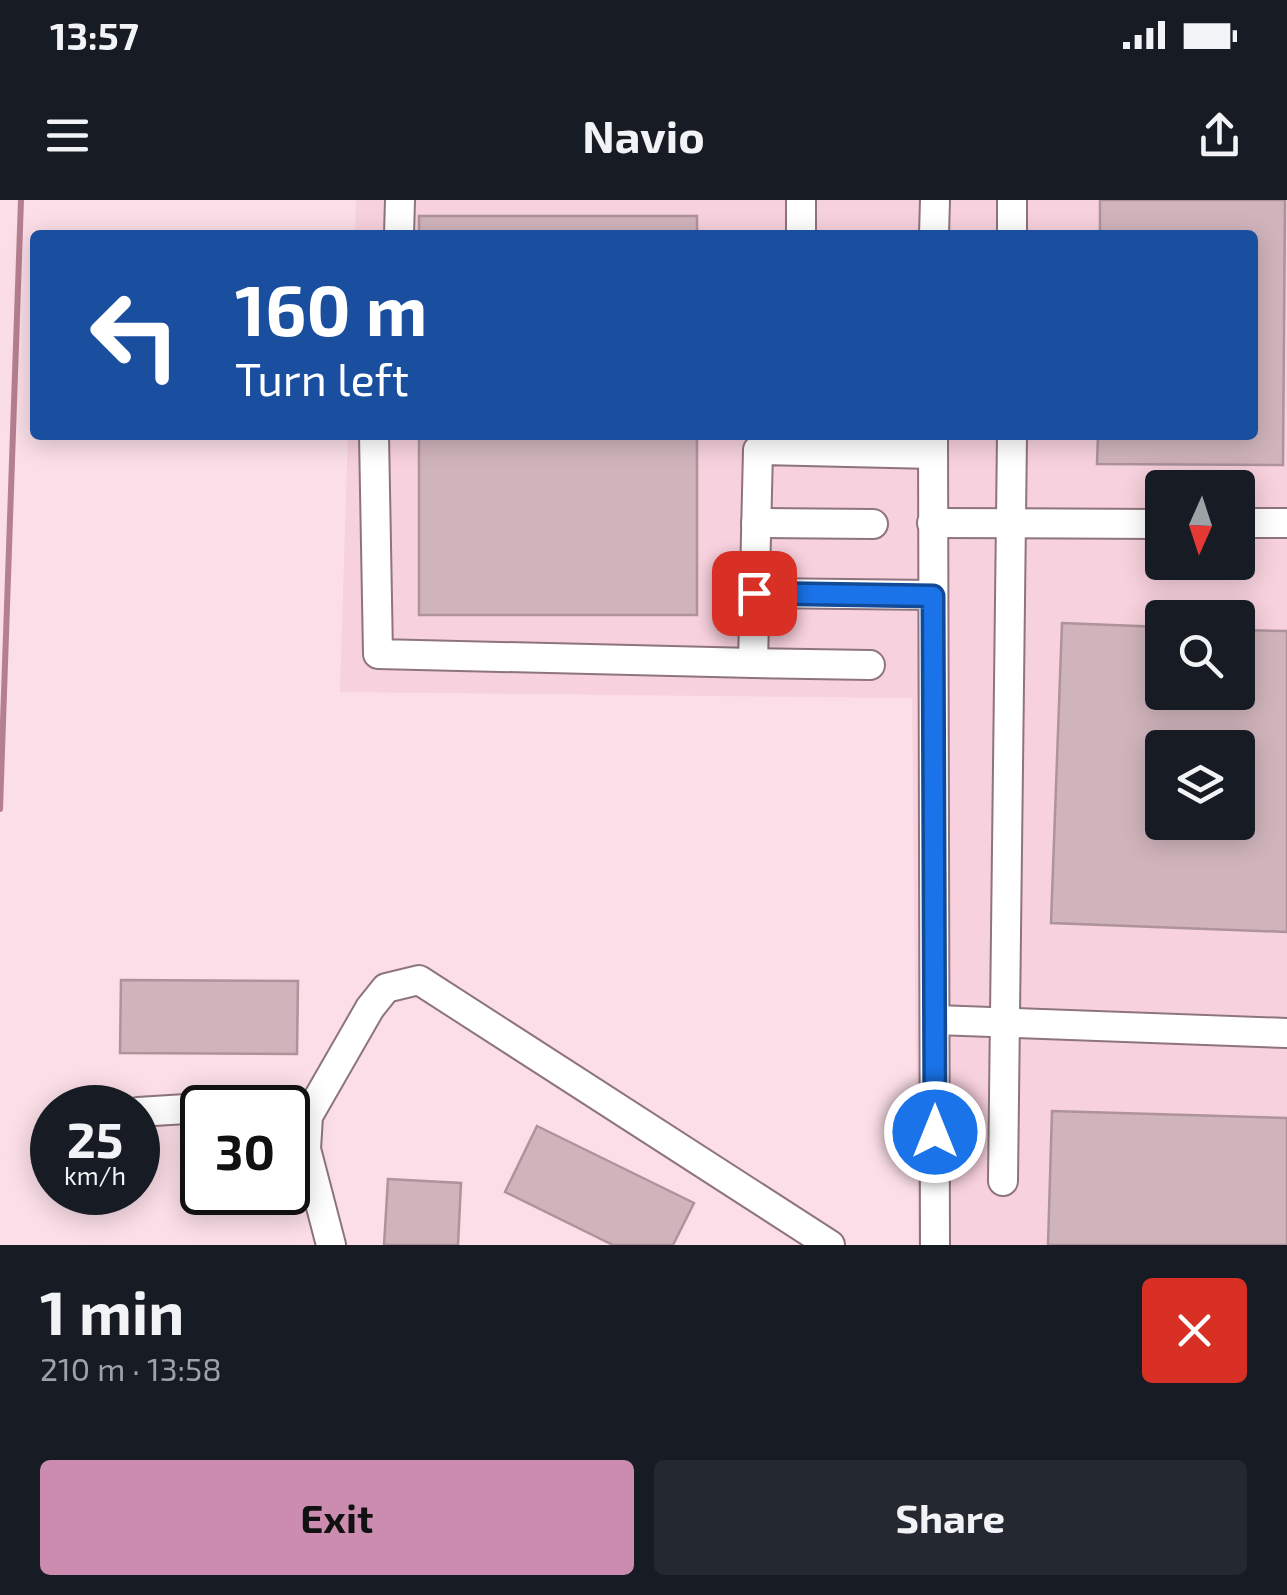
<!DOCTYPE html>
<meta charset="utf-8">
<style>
body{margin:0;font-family:"Exo 2",sans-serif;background:#242831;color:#f1f3f6;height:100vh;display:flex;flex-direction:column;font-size:38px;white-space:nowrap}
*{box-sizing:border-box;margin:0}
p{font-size:32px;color:#9ea1a6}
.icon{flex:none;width:55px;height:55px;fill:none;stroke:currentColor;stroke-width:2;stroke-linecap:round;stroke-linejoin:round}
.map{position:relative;height:1045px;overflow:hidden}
.side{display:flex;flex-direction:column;background:#171b24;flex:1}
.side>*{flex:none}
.guide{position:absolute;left:30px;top:30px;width:1228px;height:210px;border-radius:10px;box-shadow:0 5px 25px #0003;background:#1a4fa0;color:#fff;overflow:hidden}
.needle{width:65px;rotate:183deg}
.fabs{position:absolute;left:1145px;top:270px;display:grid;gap:20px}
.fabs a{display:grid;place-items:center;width:110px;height:110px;border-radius:10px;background:#171b24;box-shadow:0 5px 25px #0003;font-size:50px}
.speed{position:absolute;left:30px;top:885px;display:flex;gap:20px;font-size:50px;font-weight:700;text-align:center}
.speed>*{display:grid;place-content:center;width:130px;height:130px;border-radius:50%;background:#171b24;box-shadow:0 5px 25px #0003;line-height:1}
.speed small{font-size:25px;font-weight:400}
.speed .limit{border:5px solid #111;border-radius:15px;background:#fff;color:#111}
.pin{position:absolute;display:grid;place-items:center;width:85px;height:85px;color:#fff;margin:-42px;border-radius:20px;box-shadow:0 5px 15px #0006}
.me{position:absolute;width:110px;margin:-55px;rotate:0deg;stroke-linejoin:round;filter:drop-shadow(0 0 8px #0008)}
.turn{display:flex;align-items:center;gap:35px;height:210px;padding:0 40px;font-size:45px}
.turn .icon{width:130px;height:130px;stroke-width:2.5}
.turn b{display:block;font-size:70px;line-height:85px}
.round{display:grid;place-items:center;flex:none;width:105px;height:105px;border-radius:10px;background:#242831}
.headline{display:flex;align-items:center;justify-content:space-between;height:170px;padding:0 40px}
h1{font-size:60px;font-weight:700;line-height:75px}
.primary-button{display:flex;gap:20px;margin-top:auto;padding:20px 40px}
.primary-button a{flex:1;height:115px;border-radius:10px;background:#cc8caf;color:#111;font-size:40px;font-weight:700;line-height:115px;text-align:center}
.primary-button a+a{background:#242831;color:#f1f3f6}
.status{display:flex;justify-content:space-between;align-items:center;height:70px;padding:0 50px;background:#171b24;direction:ltr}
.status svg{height:28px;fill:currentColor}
header{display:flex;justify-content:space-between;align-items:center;height:130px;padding:0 40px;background:#171b24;font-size:45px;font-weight:700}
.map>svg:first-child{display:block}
.built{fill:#f7d1dd;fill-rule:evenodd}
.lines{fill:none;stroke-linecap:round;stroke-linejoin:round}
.stream{stroke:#b67f91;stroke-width:6}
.building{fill:#d0b4bc;stroke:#ae939b;stroke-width:2.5;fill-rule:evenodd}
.minor-casing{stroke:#8e747c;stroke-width:32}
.minor{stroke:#fff;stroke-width:28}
.route-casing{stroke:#114b97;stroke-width:25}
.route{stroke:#1a73e8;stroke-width:18}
</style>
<div class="status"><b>13:57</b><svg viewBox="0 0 49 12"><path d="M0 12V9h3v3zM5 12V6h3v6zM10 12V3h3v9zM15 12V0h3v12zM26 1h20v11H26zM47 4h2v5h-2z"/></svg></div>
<header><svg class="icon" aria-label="menu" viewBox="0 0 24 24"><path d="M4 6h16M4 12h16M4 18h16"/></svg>Navio<svg class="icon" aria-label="share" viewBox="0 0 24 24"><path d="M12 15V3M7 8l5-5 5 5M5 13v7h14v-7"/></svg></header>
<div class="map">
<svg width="1287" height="1045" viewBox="0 0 1287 1045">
<rect width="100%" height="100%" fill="#fbdee7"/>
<!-- built -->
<path class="built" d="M356,0H1287V1045H918L912,498L340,492L348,235H1252V35H355ZM1162,288H1238V362H1162ZM1162,418H1238V492H1162ZM1162,548H1238V622H1162Z"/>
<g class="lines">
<!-- stream -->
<polyline class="stream" points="0,609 21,0"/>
</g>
<!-- building -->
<g class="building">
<polygon points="1100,0 1285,0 1283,265 1097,264 1098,235 1252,235 1252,35 1100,35"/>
<rect x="419" y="16" width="278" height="19"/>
<rect x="419" y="235" width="278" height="180"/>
<path d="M1062,423L1162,427V492H1238V430L1287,431V732L1051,723ZM1162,548H1238V622H1162Z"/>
<polygon points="121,780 298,781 297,854 120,853"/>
<polygon points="1052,911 1287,918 1287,1045 1048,1045"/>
<polygon points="537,926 694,1003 673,1045 613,1045 505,992"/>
<polygon points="388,979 461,983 458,1045 384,1045"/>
</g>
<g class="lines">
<defs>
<g id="minor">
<polyline points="1012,0 1012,35"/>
<polyline points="399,35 400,0"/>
<polyline points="801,35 801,0"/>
<polyline points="934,35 935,0"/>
<polyline points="374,235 378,454 753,463 758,250 933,254"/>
<polyline points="933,237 935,1045"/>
<polyline points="756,323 873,324"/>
<polyline points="932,323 1162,324"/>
<polyline points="1238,323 1287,323"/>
<polyline points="754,393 933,395"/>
<polyline points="753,463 870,465"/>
<polyline points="936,820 1287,833"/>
<polyline points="207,908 266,908"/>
<polyline points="138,912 202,908"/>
<polyline points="1003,981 1012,235"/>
<polyline points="331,1045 306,949 308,916 370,808 386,788 419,780 830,1045"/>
</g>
</defs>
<!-- minor casing -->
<use href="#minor" class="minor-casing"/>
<!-- minor -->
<use href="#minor" class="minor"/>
</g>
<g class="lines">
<defs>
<polyline id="route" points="754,393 933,396 935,932"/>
</defs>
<!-- route casing -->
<use href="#route" class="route-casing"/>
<!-- route -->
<use href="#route" class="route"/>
</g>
</svg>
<div class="fabs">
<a><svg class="needle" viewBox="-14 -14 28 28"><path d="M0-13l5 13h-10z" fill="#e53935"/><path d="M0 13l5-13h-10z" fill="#9ea1a6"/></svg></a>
<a><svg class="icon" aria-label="search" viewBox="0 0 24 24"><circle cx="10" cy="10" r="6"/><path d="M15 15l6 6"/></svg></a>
<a><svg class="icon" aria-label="layers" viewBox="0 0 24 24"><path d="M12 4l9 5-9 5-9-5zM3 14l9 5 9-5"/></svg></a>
</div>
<div class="speed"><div>25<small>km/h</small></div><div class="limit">30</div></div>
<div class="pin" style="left:754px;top:393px;background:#d93025"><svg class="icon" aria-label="arrive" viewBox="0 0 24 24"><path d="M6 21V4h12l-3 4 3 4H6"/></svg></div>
<svg class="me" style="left:935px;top:932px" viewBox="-20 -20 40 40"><circle r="17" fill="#1a73e8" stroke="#fff" stroke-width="3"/><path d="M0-11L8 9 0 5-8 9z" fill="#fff"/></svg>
<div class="guide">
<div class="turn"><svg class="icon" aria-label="left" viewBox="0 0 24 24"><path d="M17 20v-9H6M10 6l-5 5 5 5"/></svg><div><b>160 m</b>Turn left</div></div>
</div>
</div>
<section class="side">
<div class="headline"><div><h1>1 min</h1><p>210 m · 13:58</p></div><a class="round" style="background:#d93025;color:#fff"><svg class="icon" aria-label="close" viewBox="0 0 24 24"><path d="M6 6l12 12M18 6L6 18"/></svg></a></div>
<div class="primary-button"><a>Exit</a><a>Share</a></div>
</section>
